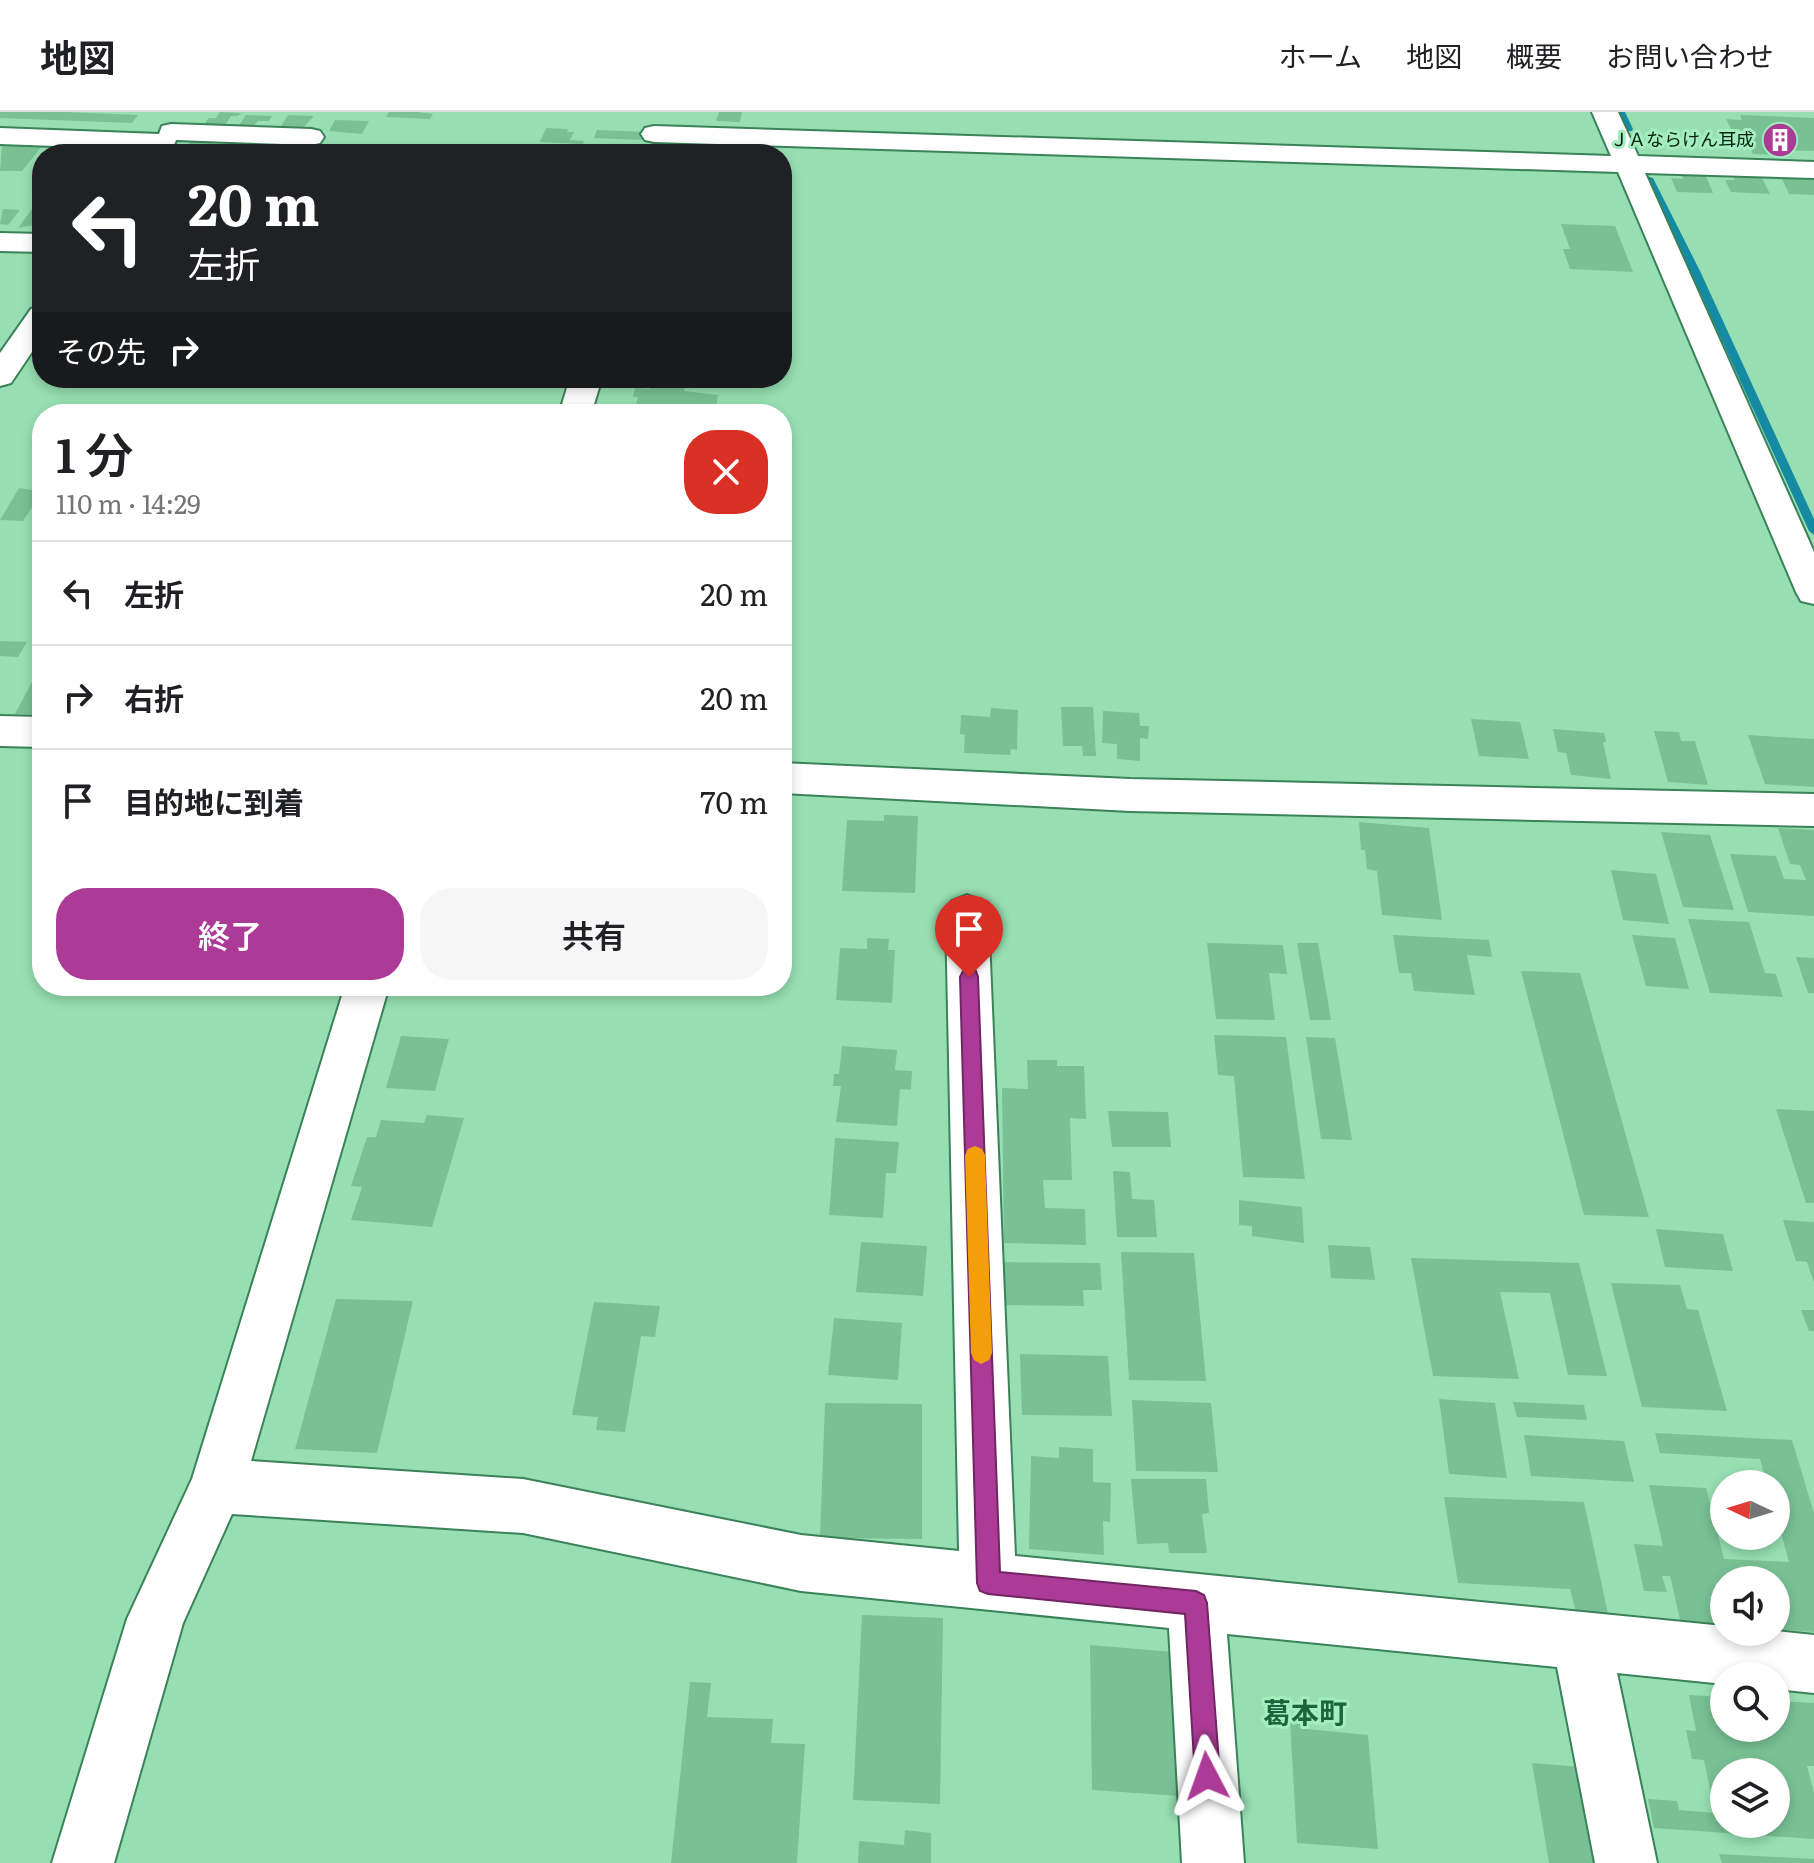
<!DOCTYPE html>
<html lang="ja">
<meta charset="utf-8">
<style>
body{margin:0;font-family:Literata,"Noto Sans JP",serif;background:#f6f6f6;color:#202124;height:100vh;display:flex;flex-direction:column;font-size:30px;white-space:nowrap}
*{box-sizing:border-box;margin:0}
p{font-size:26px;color:#757577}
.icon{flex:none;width:44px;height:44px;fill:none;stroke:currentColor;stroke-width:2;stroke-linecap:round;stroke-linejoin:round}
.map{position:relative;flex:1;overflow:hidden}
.details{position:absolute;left:32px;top:292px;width:760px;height:592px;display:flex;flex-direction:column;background:#fff;border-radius:32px;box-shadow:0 4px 12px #0003}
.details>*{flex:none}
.banner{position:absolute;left:32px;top:32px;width:760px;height:244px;border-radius:32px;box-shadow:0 4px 12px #0003;background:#202124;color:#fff;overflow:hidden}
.needle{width:52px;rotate:274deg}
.controls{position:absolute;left:1710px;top:1358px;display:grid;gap:16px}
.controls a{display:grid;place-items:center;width:80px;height:80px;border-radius:50%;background:#fff;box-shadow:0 4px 12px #0003;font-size:40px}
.pin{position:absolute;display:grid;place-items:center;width:68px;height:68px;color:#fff;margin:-82px -34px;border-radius:50% 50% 50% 0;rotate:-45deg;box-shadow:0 0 8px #0007}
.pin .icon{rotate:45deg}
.me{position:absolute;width:88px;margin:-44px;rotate:356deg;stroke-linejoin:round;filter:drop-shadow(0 0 6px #0008)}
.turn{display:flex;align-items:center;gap:28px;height:168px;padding:0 24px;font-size:36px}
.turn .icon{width:104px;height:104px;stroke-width:2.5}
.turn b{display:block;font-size:56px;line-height:68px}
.then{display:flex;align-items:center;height:76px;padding:0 24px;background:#0003;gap:16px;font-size:30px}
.round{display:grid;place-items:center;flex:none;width:84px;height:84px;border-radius:32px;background:#f6f6f6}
.overview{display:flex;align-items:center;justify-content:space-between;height:136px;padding:0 24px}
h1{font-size:48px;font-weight:600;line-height:60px}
.cta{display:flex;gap:16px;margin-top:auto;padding:16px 24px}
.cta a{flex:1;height:92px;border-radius:32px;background:#ac3b97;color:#fff;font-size:32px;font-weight:600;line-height:92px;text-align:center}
.cta a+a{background:#f6f6f6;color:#202124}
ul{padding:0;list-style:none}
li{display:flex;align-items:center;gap:24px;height:104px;padding:0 24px;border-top:2px solid #e0e0e0}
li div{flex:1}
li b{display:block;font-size:30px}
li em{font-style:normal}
header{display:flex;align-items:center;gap:48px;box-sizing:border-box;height:112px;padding:0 40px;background:#fff;border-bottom:2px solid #e0e0e0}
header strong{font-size:38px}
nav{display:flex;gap:44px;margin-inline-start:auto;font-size:28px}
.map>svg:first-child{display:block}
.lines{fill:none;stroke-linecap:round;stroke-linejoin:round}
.stream{fill:#148ba3;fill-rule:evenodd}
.building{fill:#79c195;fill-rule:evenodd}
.street-casing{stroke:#3a8259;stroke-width:4}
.street{fill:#fff;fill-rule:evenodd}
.route{fill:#ac3b97;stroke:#702662;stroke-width:2}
.slow{fill:#f59e0b}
.labels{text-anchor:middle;stroke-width:6;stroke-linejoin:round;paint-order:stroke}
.far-poi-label{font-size:18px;fill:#042312;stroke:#a4edbf;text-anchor:end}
.near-neighbourhood-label{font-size:28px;font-weight:bold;fill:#19653e;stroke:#a4edbf}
</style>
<header>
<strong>地図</strong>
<nav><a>ホーム</a><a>地図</a><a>概要</a><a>お問い合わせ</a></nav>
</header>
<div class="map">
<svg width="1814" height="1751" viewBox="0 0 1814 1751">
<rect width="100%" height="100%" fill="#97dfb2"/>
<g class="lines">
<!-- stream -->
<g class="stream">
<polygon points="1617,0 1625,0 1633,17 1632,19 1626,19"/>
<polygon points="1646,64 1653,66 1700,159 1814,407 1814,423 1809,419 1690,159 1645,66"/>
</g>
</g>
<!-- building -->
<g class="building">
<polygon points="0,0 66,0 138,3 132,11 0,6"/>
<polygon points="220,0 241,1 238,4 231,4 224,15 203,14 209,6 216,6"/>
<polygon points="389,0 418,0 433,2 430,7 386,5"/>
<polygon points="719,0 742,0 740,10 716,9"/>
<polygon points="246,3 272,4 269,9 258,9 253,15 238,15"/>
<polygon points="288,3 314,4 302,17 280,16"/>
<polygon points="1740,3 1814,6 1814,39 1778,38 1780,43 1753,42 1740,17 1731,17 1726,7 1742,8"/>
<polygon points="335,8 369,9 362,22 329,19"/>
<polygon points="546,16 568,17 567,20 574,20 570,28 584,29 583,32 540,30"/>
<polygon points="597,18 649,20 646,28 594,26"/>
<polygon points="190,30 213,31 206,41 183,40"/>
<polygon points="2,32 42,34 22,59 0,59"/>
<polygon points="226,32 252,33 246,42 219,42"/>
<polygon points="597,32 609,32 608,35 630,36 628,42 582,42 583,37 596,37"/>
<polygon points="268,33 295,34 290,42 262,42"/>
<polygon points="339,34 353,35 349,42 308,42 312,36 337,37"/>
<polygon points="521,34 567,36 564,42 517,42"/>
<polygon points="1681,63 1706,64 1713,81 1677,80 1671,66 1683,67"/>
<polygon points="1734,65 1762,66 1770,82 1731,80 1725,68 1735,68"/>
<polygon points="1790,66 1814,67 1814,83 1789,82 1782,67"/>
<polygon points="3,97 20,98 8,113 0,112"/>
<polygon points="32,97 42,98 39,112 18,116"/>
<polygon points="1561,112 1615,114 1633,160 1570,157 1563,137 1570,137"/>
<polygon points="653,266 687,266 684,279 718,283 716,295 708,295 708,299 635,296 638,285 633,285 635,276 650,277"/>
<polygon points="19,376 42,380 23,409 0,408"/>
<polygon points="0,529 27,530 18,545 0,544"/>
<polygon points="42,551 42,603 15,602"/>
<polygon points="1061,595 1093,595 1096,644 1083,644 1082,634 1063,634"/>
<polygon points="991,596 1018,598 1017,638 1011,637 1010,643 964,641 965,623 960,622 961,603 990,605"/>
<polygon points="1103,599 1139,601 1140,614 1149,614 1148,627 1140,626 1140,649 1117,647 1117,632 1102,631"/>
<polygon points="1471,607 1520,610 1529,647 1479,644"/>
<polygon points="1553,617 1604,621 1606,630 1603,630 1611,667 1571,663 1566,641 1558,640"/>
<polygon points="1654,619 1679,620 1681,629 1695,629 1708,673 1668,670"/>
<polygon points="1748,623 1814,627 1814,675 1765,672"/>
<polygon points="884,703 918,704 915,781 842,779 847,708 884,709"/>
<polygon points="1359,710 1429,716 1442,808 1382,803 1377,759 1367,757 1365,738 1361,738"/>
<polygon points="1778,716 1814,718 1814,804 1748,800 1730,742 1776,744 1784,767 1806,768 1800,753 1790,752"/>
<polygon points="1661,720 1710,723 1734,798 1683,795"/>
<polygon points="1611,758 1656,762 1669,812 1623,808"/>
<polygon points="1688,807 1749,810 1765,861 1776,862 1783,885 1710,881"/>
<polygon points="1393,823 1489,828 1492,845 1467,843 1475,883 1414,879 1411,861 1399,861"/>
<polygon points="1632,823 1675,826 1689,877 1646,874"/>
<polygon points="867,826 889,827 888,838 895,838 892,891 836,888 840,836 867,837"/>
<polygon points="1207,831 1283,833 1287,862 1269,861 1275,908 1216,907"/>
<polygon points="1297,831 1318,831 1331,908 1310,908"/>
<polygon points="1796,845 1814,846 1814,881 1808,881"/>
<polygon points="1521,859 1580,861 1649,1105 1584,1103"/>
<polygon points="1214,923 1286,925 1305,1067 1243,1065 1234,964 1218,963"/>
<polygon points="401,924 449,927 435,979 386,976"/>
<polygon points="1306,925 1335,926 1352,1028 1321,1027"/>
<polygon points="842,934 897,938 895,958 912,959 911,978 900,977 897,1014 836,1010 841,974 833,974 834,962 839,962"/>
<polygon points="1027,948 1057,948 1057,954 1084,954 1086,1007 1070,1006 1072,1068 1043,1068 1045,1096 1085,1097 1086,1133 1004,1131 1002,976 1028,977"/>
<polygon points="1776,997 1814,999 1814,1091 1806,1091"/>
<polygon points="1108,999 1168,1000 1171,1035 1112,1035"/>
<polygon points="427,1003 464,1006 432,1115 351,1108 362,1075 351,1074 367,1025 376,1025 381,1008 424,1011"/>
<polygon points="835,1026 899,1030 896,1061 886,1061 883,1106 829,1103"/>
<polygon points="1113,1059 1130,1060 1132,1087 1154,1088 1157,1125 1117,1125"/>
<polygon points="1239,1088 1302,1095 1304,1131 1252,1124 1252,1114 1239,1113"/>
<polygon points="1783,1108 1814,1110 1814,1171 1807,1150 1796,1149"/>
<polygon points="1656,1117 1723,1122 1733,1159 1665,1155"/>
<polygon points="861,1130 927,1134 923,1184 856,1180"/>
<polygon points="1328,1133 1370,1135 1375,1168 1331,1166"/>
<polygon points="1121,1140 1194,1141 1206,1269 1129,1268"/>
<polygon points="1411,1146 1579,1151 1607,1264 1568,1263 1550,1181 1500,1180 1519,1267 1433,1264"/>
<polygon points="1002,1150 1100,1151 1102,1178 1083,1178 1084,1194 1003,1193"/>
<polygon points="1611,1171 1680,1173 1687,1197 1698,1198 1727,1299 1642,1295"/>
<polygon points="336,1187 413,1189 377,1341 295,1337"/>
<polygon points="594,1190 660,1194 655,1225 641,1224 625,1320 596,1318 598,1305 572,1303"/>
<polygon points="1801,1198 1814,1198 1814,1219 1809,1219"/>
<polygon points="834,1206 902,1211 898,1268 828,1263"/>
<polygon points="1020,1242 1108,1244 1112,1304 1022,1303"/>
<polygon points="1439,1287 1495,1291 1507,1366 1449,1362"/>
<polygon points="1132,1288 1211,1291 1218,1360 1136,1359"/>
<polygon points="1513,1290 1584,1293 1587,1308 1517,1305"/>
<polygon points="825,1291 922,1292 922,1427 820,1426"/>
<polygon points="1655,1321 1792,1328 1814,1401 1814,1520 1776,1517 1776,1468 1724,1468 1724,1514 1681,1512 1670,1464 1662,1464 1667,1480 1644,1479 1634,1432 1663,1434 1649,1373 1706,1376 1724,1447 1789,1450 1776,1402 1776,1372 1767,1372 1760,1347 1660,1341"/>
<polygon points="1524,1323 1624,1329 1634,1370 1531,1364"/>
<polygon points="1059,1335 1093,1337 1093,1370 1111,1371 1110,1410 1103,1409 1104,1443 1029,1437 1031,1344 1059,1346"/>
<polygon points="1131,1367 1206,1367 1209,1401 1202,1402 1207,1441 1169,1441 1168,1431 1137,1432"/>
<polygon points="1444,1385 1584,1390 1608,1502 1576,1500 1570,1477 1458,1471"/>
<polygon points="862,1503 943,1506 940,1692 853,1688"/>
<polygon points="1090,1533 1173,1540 1179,1684 1092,1678"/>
<polygon points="690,1570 711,1571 707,1605 773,1607 771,1631 805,1632 797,1751 671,1751"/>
<path d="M1689,1583L1724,1585V1616H1776V1589L1814,1591V1654H1807L1814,1681V1727L1654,1716L1648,1687L1677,1689L1679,1698L1715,1701L1704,1648L1692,1647L1686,1618L1696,1619ZM1724,1660H1776V1712H1724Z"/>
<polygon points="1290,1609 1306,1611 1307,1617 1368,1623 1378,1737 1297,1731"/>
<polygon points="1532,1651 1582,1655 1599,1751 1549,1751"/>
<polygon points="905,1718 931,1721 931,1751 858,1751 859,1729 904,1733"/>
<polygon points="1719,1742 1814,1747 1814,1751 1722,1751"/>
</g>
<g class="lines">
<defs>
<g id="street">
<polygon points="1592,0 1618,0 1638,44 1814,50 1814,66 1645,61 1814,440 1814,492 1801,489 1796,480 1618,60 654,30 645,28 641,22 645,16 654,14 1611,44"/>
<polygon points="171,12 311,17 320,19 324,25 320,31 311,33 176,28 173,36 164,38 0,32 0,16 159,22 162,14"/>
<polygon points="0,121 42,122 42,140 0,139"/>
<polygon points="42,194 42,225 11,271 0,274 0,241 31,197"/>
<polygon points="570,266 602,266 591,302 559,302"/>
<polygon points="0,604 42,605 42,635 0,634"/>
<polygon points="782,651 1130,667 1814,682 1814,714 1130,699 782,681"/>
<polygon points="967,783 982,789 988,801 1015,1444 1724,1514 1724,1520 1776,1519 1814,1523 1814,1581 1776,1577 1776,1564 1724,1564 1724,1572 1617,1561 1657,1751 1595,1751 1557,1555 1227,1522 1244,1751 1182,1751 1169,1516 801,1479 523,1421 232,1402 183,1511 114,1751 52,1751 127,1507 192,1367 345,874 389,874 251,1349 523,1367 801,1423 959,1439 946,801 952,789"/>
</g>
</defs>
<!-- street casing -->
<use href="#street" class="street-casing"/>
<!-- street -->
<use href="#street" class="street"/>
</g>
<!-- route -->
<polygon class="route" points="969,857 976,859 978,865 1000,1460 1196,1479 1204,1483 1207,1491 1220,1664 1216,1673 1207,1677 1198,1673 1195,1664 1185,1502 988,1482 980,1479 977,1471 960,865 963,859"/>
<!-- slow -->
<polygon class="slow" points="975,1034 982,1037 985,1043 992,1241 989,1248 981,1252 974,1248 971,1241 965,1043 968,1037"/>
<!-- icons -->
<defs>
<symbol id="building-disc" viewBox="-11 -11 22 22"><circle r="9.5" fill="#ac3b97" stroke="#a4edbf"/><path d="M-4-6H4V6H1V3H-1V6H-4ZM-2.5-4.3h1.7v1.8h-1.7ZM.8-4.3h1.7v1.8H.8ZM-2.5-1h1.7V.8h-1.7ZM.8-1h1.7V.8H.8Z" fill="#fff"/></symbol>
</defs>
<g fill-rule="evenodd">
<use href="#building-disc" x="1760" y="8" width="40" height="40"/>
</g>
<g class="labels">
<!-- far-poi labels -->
<g class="far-poi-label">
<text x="1754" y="34">ＪＡならけん耳成</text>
</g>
<!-- near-neighbourhood labels -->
<g class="near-neighbourhood-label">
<text x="1305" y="1611">葛本町</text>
</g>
</g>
</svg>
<div class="controls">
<a><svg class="needle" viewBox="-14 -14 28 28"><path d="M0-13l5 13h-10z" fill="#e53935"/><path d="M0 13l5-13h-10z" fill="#757577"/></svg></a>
<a><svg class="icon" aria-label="sound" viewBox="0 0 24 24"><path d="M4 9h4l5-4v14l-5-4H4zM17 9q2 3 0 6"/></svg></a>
<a><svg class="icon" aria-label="search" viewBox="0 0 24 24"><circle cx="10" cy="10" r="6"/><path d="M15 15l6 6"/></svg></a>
<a><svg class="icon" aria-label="layers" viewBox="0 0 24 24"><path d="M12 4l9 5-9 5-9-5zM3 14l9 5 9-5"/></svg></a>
</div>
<div class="pin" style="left:969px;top:865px;background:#d93025"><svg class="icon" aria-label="arrive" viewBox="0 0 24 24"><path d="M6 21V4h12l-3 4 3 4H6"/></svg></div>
<svg class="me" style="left:1207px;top:1664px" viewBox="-20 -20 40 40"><path d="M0-17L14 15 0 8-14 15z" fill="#ac3b97" stroke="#fff" stroke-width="4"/></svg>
<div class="banner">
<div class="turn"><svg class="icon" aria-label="left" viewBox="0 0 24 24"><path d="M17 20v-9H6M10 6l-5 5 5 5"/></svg><div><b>20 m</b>左折</div></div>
<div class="then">その先<svg class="icon" aria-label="right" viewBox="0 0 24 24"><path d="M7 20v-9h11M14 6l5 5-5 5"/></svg></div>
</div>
<section class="details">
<div class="overview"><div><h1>1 分</h1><p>110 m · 14:29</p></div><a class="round" style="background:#d93025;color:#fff"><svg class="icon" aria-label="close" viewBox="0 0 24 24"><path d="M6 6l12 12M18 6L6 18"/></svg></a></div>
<ul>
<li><svg class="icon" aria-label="left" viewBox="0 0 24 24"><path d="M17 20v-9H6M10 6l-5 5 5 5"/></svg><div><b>左折</b></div><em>20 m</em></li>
<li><svg class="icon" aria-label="right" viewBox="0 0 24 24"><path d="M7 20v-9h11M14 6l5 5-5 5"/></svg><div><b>右折</b></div><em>20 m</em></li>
<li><svg class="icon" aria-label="arrive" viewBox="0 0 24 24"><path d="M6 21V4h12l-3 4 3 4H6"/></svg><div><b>目的地に到着</b></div><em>70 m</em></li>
</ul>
<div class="cta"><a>終了</a><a>共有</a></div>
</section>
</div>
